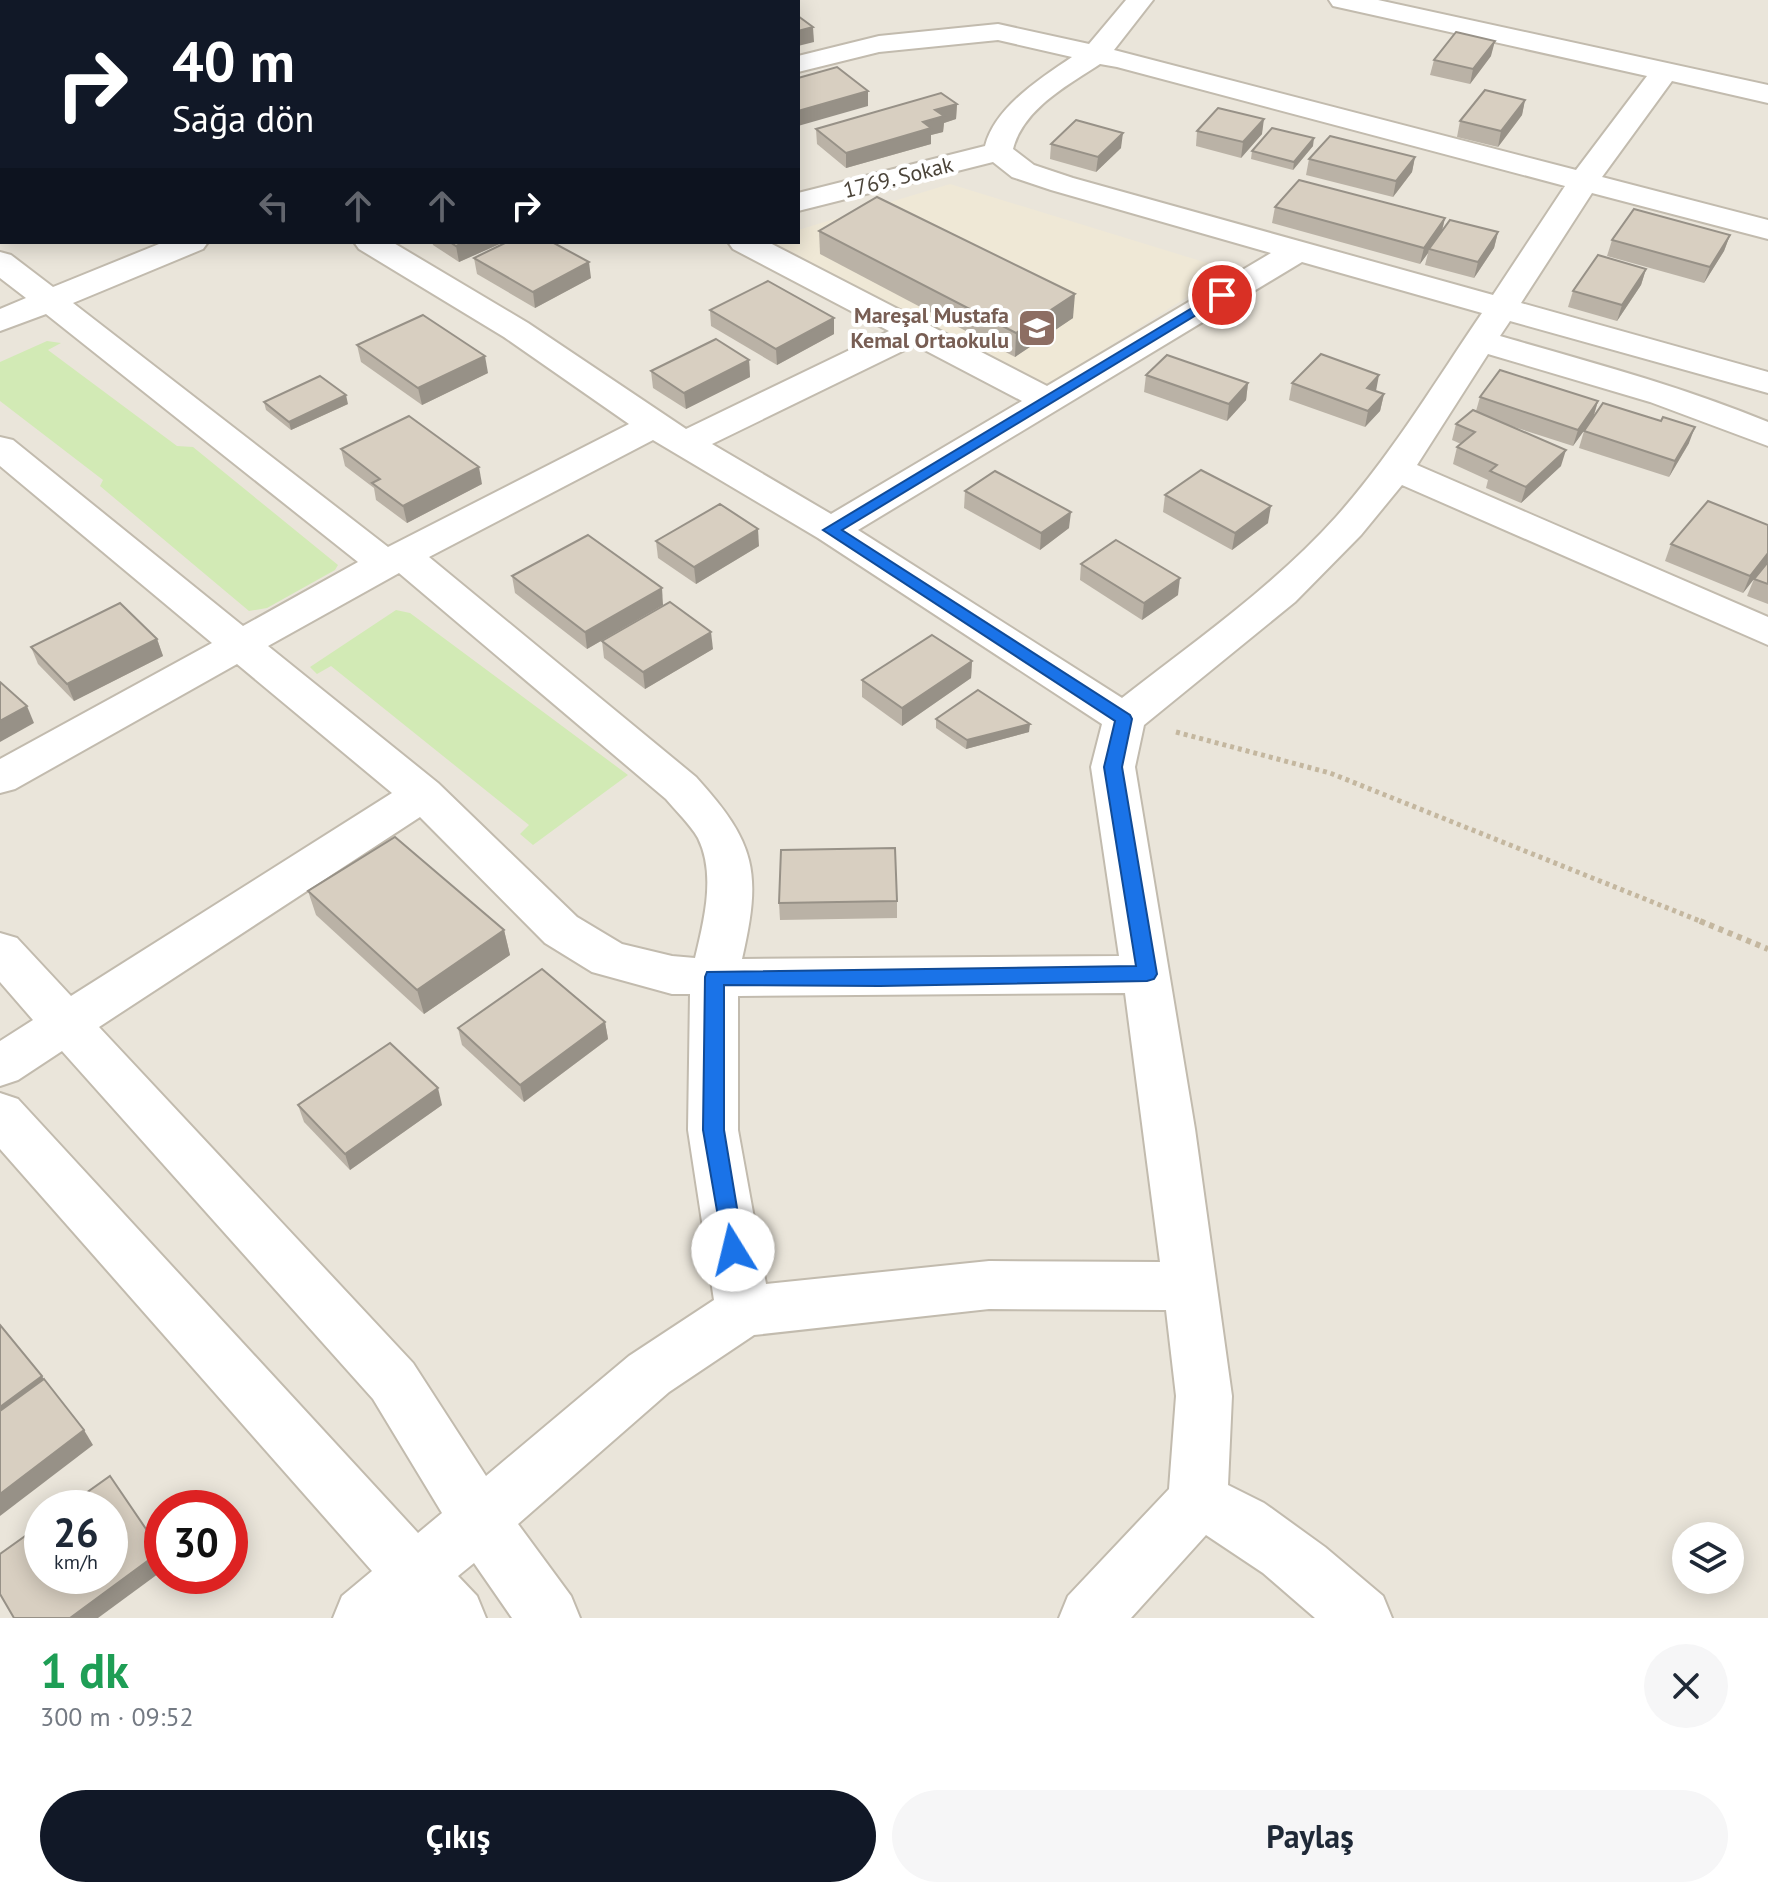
<!DOCTYPE html>
<html lang="tr">
<meta charset="utf-8">
<style>
body{margin:0;font-family:"PT Sans",sans-serif;background:#f6f6f7;color:#1f2937;height:100vh;display:flex;flex-direction:column;font-size:30px;white-space:nowrap}
*{box-sizing:border-box;margin:0}
p{font-size:26px;color:#747a83}
.icon{flex:none;width:44px;height:44px;fill:none;stroke:currentColor;stroke-width:2;stroke-linecap:round;stroke-linejoin:round}
.map{position:relative;height:1618px;overflow:hidden}
.sheet{display:flex;flex-direction:column;background:#fff;flex:1}
.sheet>*{flex:none}
.top-card{position:absolute;left:0px;top:0px;width:800px;height:244px;box-shadow:0 4px 20px #0003;background:#111827;color:#fff;overflow:hidden}
.fabs{position:absolute;left:1672px;top:1522px;display:grid;gap:16px}
.fabs a{display:grid;place-items:center;width:72px;height:72px;border-radius:50%;background:#fff;box-shadow:0 4px 20px #0003;font-size:40px}
.speed{position:absolute;left:24px;top:1490px;display:flex;gap:16px;font-size:40px;font-weight:700;text-align:center}
.speed>*{display:grid;place-content:center;width:104px;height:104px;border-radius:50%;background:#fff;box-shadow:0 4px 20px #0003;line-height:1}
.speed small{font-size:20px;font-weight:400}
.speed .limit{border:12px solid #d22;background:#fff;color:#111}
.pin{position:absolute;display:grid;place-items:center;width:68px;height:68px;color:#fff;margin:-34px;border:4px solid #fff;border-radius:50%;box-shadow:0 2px 8px #0007}
.me{position:absolute;width:88px;margin:-44px;rotate:351deg;stroke-linejoin:round;filter:drop-shadow(0 0 6px #0008)}
.turn{display:flex;align-items:center;gap:28px;height:168px;padding:0 40px;font-size:36px}
.turn .icon{width:104px;height:104px;stroke-width:2.5}
.turn b{display:block;font-size:56px;line-height:68px}
.lanes{display:flex;align-items:center;height:76px;padding:0 40px;background:#0003;justify-content:center;gap:40px;direction:ltr}
.lanes .off{opacity:.35}
.round{display:grid;place-items:center;flex:none;width:84px;height:84px;border-radius:42px;background:#f6f6f7}
.head{display:flex;align-items:center;justify-content:space-between;height:136px;padding:0 40px}
h1{font-size:48px;font-weight:700;line-height:60px;color:#1e9e55}
.cta{display:flex;gap:16px;margin-top:auto;padding:16px 40px}
.cta a{flex:1;height:92px;border-radius:48px;background:#111827;color:#fff;font-size:32px;font-weight:700;line-height:92px;text-align:center}
.cta a+a{background:#f6f6f7;color:#1f2937}
.map>svg:first-child{display:block}
.residential{fill:#eae5da;fill-rule:evenodd}
.education{fill:#efe8d6}
.green{fill:#d2eab5}
.lines{fill:none;stroke-linecap:round;stroke-linejoin:round}
.minor-casing{stroke:#c2bbae;stroke-width:4}
.path-far1{stroke:#c4b79f;stroke-width:5;stroke-dasharray:4 4;stroke-linecap:butt}
.path{stroke:#c4b79f;stroke-width:6;stroke-dasharray:5 5;stroke-linecap:butt}
.minor{fill:#fff;fill-rule:evenodd}
.wall{fill:#bab2a6}
.shaded-wall{fill:#979187}
.building{fill:#d8cfc1;stroke:#979187;stroke-width:2}
.route{fill:#1a73e8;stroke:#114b97;stroke-width:2}
.labels{text-anchor:middle;stroke-width:8;stroke-linejoin:round;paint-order:stroke}
.far-street-label{font-size:22px;fill:#4b4439;stroke:#fff}
.far-education-label{font-size:22px;font-weight:bold;fill:#785e54;stroke:#fff;text-anchor:end}
</style>
<div class="map">
<svg width="1768" height="1618" viewBox="0 0 1768 1618">
<rect width="100%" height="100%" fill="#f6f3ec"/>
<!-- residential -->
<path class="residential" d="M0,0H1768V1618H0ZM2,2H798V242H2ZM42,1508H110V1576H42ZM162,1508H230V1576H162ZM1686,1536H1730V1580H1686Z"/>
<!-- education -->
<polygon class="education" points="950,184 1230,270 1046,386 773,242 798,242 798,230"/>
<!-- green -->
<g class="green">
<polygon points="47,341 61,343 48,350 177,446 193,447 338,565 335,570 267,608 249,611 100,486 103,480 0,401 0,362"/>
<polygon points="396,610 410,613 628,775 533,845 520,834 529,825 331,666 317,674 310,667"/>
</g>
<g class="lines">
<defs>
<g id="minor">
<polygon points="184,0 211,0 212,2 185,2"/>
<path d="M1126,0H1153L1114,50L1576,170L1647,76L1342,8L1333,6L1329,0H1378L1768,85V103L1672,81L1602,177L1768,220V239L1592,193L1521,303L1768,372V393L1510,321L1500,336C1590,362 1681,386 1768,422V446L1650,402L1488,354L1417,465L1768,617V645L1402,485L1361,535L1295,602L1144,725L1135,767L1195,1129L1232,1396L1228,1485L1264,1503L1325,1547L1383,1596L1392,1618H1315L1263,1573L1206,1535L1131,1618H1059L1068,1596L1169,1489L1176,1396L1166,1310L989,1309L754,1335L669,1392L518,1524L571,1596L580,1618H512L474,1563L458,1576L477,1596L486,1618H333L342,1596L372,1571L0,1149V1093L18,1099L418,1533L442,1513L373,1399L62,1051L18,1080L0,1086V1041L33,1020L0,982V933L17,938L71,996L392,793L237,664L15,789L0,793V759L212,643L0,466V437L13,440L243,626L358,562L46,314L0,331V309L26,298L0,278V252L11,255L53,287L164,242H208L203,249L73,303L388,547L629,424L504,337L359,249L354,242H392L528,323L686,429L889,331L733,249L728,242H768L1047,386L1271,253L1051,190L1012,177L993,162L798,211V193L985,146C995,107 1041,78 1072,57L998,40L879,52L798,72V56L879,36L998,24L1089,44ZM1100,64L1117,67L1565,186L1493,295L1073,178L1034,165L1013,149C1023,109 1068,85 1100,64ZM1302,262L1482,313C1435,382 1392,454 1336,517C1274,586 1195,641 1122,698L858,530ZM915,345L1022,401L831,514L712,444ZM653,440L818,538L1102,724L1091,767L1119,956L742,959C762,872 756,843 696,777L429,557ZM399,573L666,799C676,811 690,824 698,838C716,874 704,921 695,958L672,956L622,944L577,917L438,783L268,646ZM420,817L545,943L592,972L672,994H690L688,1130L714,1300L629,1356L486,1476L413,1363L99,1027ZM1125,993L1160,1262L989,1261L766,1284L738,1130V996Z"/>
<polygon points="2,95 2,113 0,114 0,96"/>
</g>
</defs>
<!-- minor casing -->
<use href="#minor" class="minor-casing"/>
<!-- path-far1 -->
<polyline class="path-far1" points="1176,732 1330,773 1705,923"/>
<!-- path -->
<polyline class="path" points="1700,921 1768,949"/>
<!-- minor -->
<use href="#minor" class="minor"/>
</g>
<!-- wall -->
<g class="wall">
<polygon points="636,0 697,0 699,2 636,2"/>
<polygon points="1491,56 1470,84 1430,75 1434,60"/>
<polygon points="1525,100 1522,115 1498,147 1457,137 1460,121"/>
<polygon points="957,104 956,119 944,123 943,132 931,135 931,144 846,168 817,144 816,129"/>
<polygon points="1197,131 1262,134 1241,158 1196,146"/>
<polygon points="1051,144 1121,148 1096,172 1050,159"/>
<polygon points="1313,146 1293,170 1251,159 1252,151"/>
<polygon points="1415,157 1412,172 1393,197 1306,175 1309,159"/>
<polygon points="0,170 2,170 2,214 0,213"/>
<polygon points="1275,207 1445,218 1442,231 1498,232 1494,248 1474,278 1425,265 1428,253 1420,264 1272,223"/>
<polygon points="819,231 1073,318 1015,357 820,254"/>
<polygon points="1730,235 1724,251 1704,283 1607,256 1612,240"/>
<polygon points="432,242 504,242 459,262 433,245"/>
<polygon points="474,258 591,278 535,308 477,274"/>
<polygon points="1646,269 1641,285 1617,321 1568,307 1573,291"/>
<polygon points="710,310 834,318 834,334 777,365 711,326"/>
<polygon points="357,345 488,373 422,405 361,362"/>
<polygon points="749,360 750,377 686,409 653,388 651,371"/>
<polygon points="1146,375 1248,383 1246,400 1227,421 1144,392"/>
<polygon points="1292,383 1376,391 1384,394 1380,411 1365,427 1289,400"/>
<polygon points="1480,397 1598,401 1593,418 1573,446 1505,424 1561,466 1521,503 1486,488 1488,480 1453,464 1457,447 1461,444 1452,440 1456,424 1476,411"/>
<polygon points="264,402 348,404 291,430 266,410"/>
<polygon points="1584,431 1689,443 1669,477 1579,448"/>
<polygon points="341,449 482,484 407,523 376,500 374,488 345,466"/>
<polygon points="965,491 1069,528 1040,550 964,508"/>
<polygon points="1165,495 1268,523 1232,550 1163,512"/>
<polygon points="656,541 759,546 696,584 658,558"/>
<polygon points="1671,544 1768,561 1743,593 1665,561"/>
<polygon points="1768,562 1768,604 1747,596 1754,579"/>
<polygon points="1081,564 1178,595 1142,620 1080,580"/>
<polygon points="512,576 663,605 587,649 515,593"/>
<polygon points="157,639 163,656 74,701 38,664 31,647"/>
<polygon points="602,641 713,649 645,689 604,658"/>
<polygon points="972,661 971,678 902,726 862,697 862,680"/>
<polygon points="936,719 1029,732 966,749 936,728"/>
<polygon points="308,891 504,930 510,955 424,1014 316,915"/>
<polygon points="897,901 897,918 780,920 779,903"/>
<polygon points="605,1022 608,1039 524,1102 462,1045 458,1028"/>
<polygon points="298,1105 442,1105 350,1170 304,1122"/>
</g>
<!-- shaded-wall -->
<g class="shaded-wall">
<polygon points="813,27 814,42 798,46 798,31"/>
<polygon points="1495,41 1491,56 1470,84 1473,69"/>
<polygon points="868,91 868,106 798,126 798,111"/>
<polygon points="1525,100 1522,115 1498,147 1501,131"/>
<polygon points="957,104 956,119 944,123 943,132 931,135 931,144 846,168 846,153 923,122 935,110"/>
<polygon points="1264,119 1262,134 1241,158 1243,142"/>
<polygon points="1123,133 1121,148 1096,172 1098,157"/>
<polygon points="1314,138 1313,146 1293,170 1294,162"/>
<polygon points="1415,157 1412,172 1393,197 1396,181"/>
<polygon points="1445,218 1441,234 1429,249 1428,253 1420,264 1424,248"/>
<polygon points="1498,232 1494,248 1474,278 1478,262"/>
<polygon points="1730,235 1724,251 1704,283 1710,267"/>
<polygon points="465,242 504,242 459,262 456,246"/>
<polygon points="589,262 591,278 535,308 533,292"/>
<polygon points="1646,269 1641,285 1617,321 1622,305"/>
<polygon points="1075,294 1073,318 1015,357 1016,333"/>
<polygon points="834,318 834,334 777,365 776,349"/>
<polygon points="485,356 488,373 422,405 418,388"/>
<polygon points="749,360 750,377 686,409 684,393"/>
<polygon points="1379,375 1376,391 1367,388"/>
<polygon points="1248,383 1246,400 1227,421 1229,404"/>
<polygon points="1384,394 1380,411 1365,427 1368,411"/>
<polygon points="346,395 348,404 291,430 289,422"/>
<polygon points="1598,401 1593,418 1573,446 1578,430"/>
<polygon points="1695,427 1689,443 1669,477 1675,461"/>
<polygon points="1566,450 1561,466 1521,503 1526,487"/>
<polygon points="479,467 482,484 407,523 403,506"/>
<polygon points="1271,506 1268,523 1232,550 1235,533"/>
<polygon points="1071,512 1069,528 1040,550 1041,533"/>
<polygon points="758,529 759,546 696,584 694,567"/>
<polygon points="1768,553 1768,561 1743,593 1750,576"/>
<polygon points="1180,578 1178,595 1142,620 1144,603"/>
<polygon points="662,588 663,605 587,649 585,632"/>
<polygon points="711,632 713,649 645,689 643,672"/>
<polygon points="157,639 163,656 74,701 67,684"/>
<polygon points="972,661 971,678 902,726 902,708"/>
<polygon points="27,706 34,723 0,742 0,721"/>
<polygon points="1030,724 1029,732 966,749 967,740"/>
<polygon points="504,930 510,955 424,1014 417,990"/>
<polygon points="605,1022 608,1039 524,1102 520,1085"/>
<polygon points="438,1088 442,1105 350,1170 345,1154"/>
<polygon points="42,1376 51,1392 0,1429 0,1407"/>
<polygon points="84,1430 93,1445 0,1516 0,1494"/>
<polygon points="161,1551 162,1571 98,1618 70,1618"/>
</g>
<!-- building -->
<g class="building">
<polygon points="646,0 697,0 699,2 649,2"/>
<polygon points="798,16 813,27 798,31"/>
<polygon points="1456,32 1495,41 1473,69 1434,60"/>
<polygon points="837,67 868,91 798,111 798,78"/>
<polygon points="1485,90 1525,100 1501,131 1460,121"/>
<polygon points="941,93 957,104 935,110 944,116 923,122 931,128 846,153 816,129"/>
<polygon points="1218,108 1264,119 1243,142 1197,131"/>
<polygon points="1076,120 1123,133 1098,157 1051,144"/>
<polygon points="1272,128 1314,138 1294,162 1252,151"/>
<polygon points="1330,136 1415,157 1396,181 1309,159"/>
<polygon points="0,170 2,170 2,202 0,201"/>
<polygon points="1299,180 1445,218 1424,248 1275,207"/>
<polygon points="877,197 1075,294 1016,333 819,231"/>
<polygon points="1634,209 1730,235 1710,267 1612,240"/>
<polygon points="1450,220 1498,232 1478,262 1429,249"/>
<polygon points="450,242 465,242 456,246"/>
<polygon points="507,242 552,242 589,262 533,292 474,258"/>
<polygon points="1598,255 1646,269 1622,305 1573,291"/>
<polygon points="768,281 834,318 776,349 710,310"/>
<polygon points="423,315 485,356 418,388 357,345"/>
<polygon points="716,339 749,360 684,393 651,371"/>
<polygon points="1321,354 1379,375 1367,388 1384,394 1368,411 1292,383"/>
<polygon points="1167,355 1248,383 1229,404 1146,375"/>
<polygon points="1500,370 1598,401 1578,430 1480,397"/>
<polygon points="320,376 346,395 289,422 264,402"/>
<polygon points="1603,403 1661,421 1663,417 1695,427 1675,461 1584,431"/>
<polygon points="1473,410 1566,450 1526,487 1490,471 1497,465 1457,447 1475,432 1456,424"/>
<polygon points="409,416 479,467 403,506 372,483 380,479 341,449"/>
<polygon points="1201,470 1271,506 1235,533 1165,495"/>
<polygon points="995,471 1071,512 1041,533 965,491"/>
<polygon points="1708,501 1768,525 1768,553 1750,576 1671,544"/>
<polygon points="720,504 758,529 694,567 656,541"/>
<polygon points="588,535 662,588 585,632 512,576"/>
<polygon points="1116,540 1180,578 1144,603 1081,564"/>
<polygon points="1768,562 1768,584 1754,579"/>
<polygon points="670,602 711,632 643,672 602,641"/>
<polygon points="120,603 157,639 67,684 31,647"/>
<polygon points="932,635 972,661 902,708 862,680"/>
<polygon points="0,682 27,706 0,721"/>
<polygon points="978,690 1030,724 967,740 936,719"/>
<polygon points="395,837 504,930 417,990 308,891"/>
<polygon points="895,848 897,901 779,903 781,850"/>
<polygon points="542,969 605,1022 520,1085 458,1028"/>
<polygon points="390,1043 438,1088 345,1154 298,1105"/>
<polygon points="0,1325 42,1376 0,1407"/>
<polygon points="44,1379 84,1430 0,1494 0,1411"/>
<polygon points="110,1476 161,1551 70,1618 14,1618 0,1594 0,1554 42,1524 42,1576 110,1576 110,1508 65,1508"/>
</g>
<!-- route -->
<polygon class="route" points="1217,293 1229,295 842,530 1130,715 1132,719 1122,767 1157,974 1154,979 1147,981 880,986 724,985 724,1130 744,1250 741,1257 733,1260 725,1257 703,1130 705,977 707,972 1136,966 1104,767 1115,721 823,530"/>
<!-- icons -->
<defs>
<symbol id="school-square" viewBox="-11 -11 22 22"><rect x="-9" y="-9" width="18" height="18" rx="4" fill="#8d6e63" stroke="#fff"/><path d="M0-5L7-2L0 1L-7-2ZM-4 1L0 2.5L4 1V4Q0 6-4 4Z" fill="#fff"/></symbol>
</defs>
<g fill-rule="evenodd">
<use href="#school-square" x="1015" y="306" width="44" height="44"/>
</g>
<g class="labels">
<!-- far-street labels -->
<g class="far-street-label">
<text transform="translate(898 177) rotate(-14)" y="8">1769. Sokak</text>
</g>
<!-- far-education labels -->
<g class="far-education-label">
<text x="1009" y="323">Mareşal Mustafa<tspan x="1009" dy="25">Kemal Ortaokulu</tspan></text>
</g>
</g>
</svg>
<div class="fabs">
<a><svg class="icon" aria-label="layers" viewBox="0 0 24 24"><path d="M12 4l9 5-9 5-9-5zM3 14l9 5 9-5"/></svg></a>
</div>
<div class="speed"><div>26<small>km/h</small></div><div class="limit">30</div></div>
<div class="pin" style="left:1222px;top:295px;background:#d93025"><svg class="icon" aria-label="arrive" viewBox="0 0 24 24"><path d="M6 21V4h12l-3 4 3 4H6"/></svg></div>
<svg class="me" style="left:733px;top:1250px" viewBox="-20 -20 40 40"><circle r="19" fill="#fff"/><path d="M0-13L10 11 0 6-10 11z" fill="#1a73e8"/></svg>
<div class="top-card">
<div class="turn"><svg class="icon" aria-label="right" viewBox="0 0 24 24"><path d="M7 20v-9h11M14 6l5 5-5 5"/></svg><div><b>40 m</b>Sağa dön</div></div>
<div class="lanes"><svg class="icon off" aria-label="left" viewBox="0 0 24 24"><path d="M17 20v-9H6M10 6l-5 5 5 5"/></svg><svg class="icon off" aria-label="ahead" viewBox="0 0 24 24"><path d="M12 20V5M6 11l6-6 6 6"/></svg><svg class="icon off" aria-label="ahead" viewBox="0 0 24 24"><path d="M12 20V5M6 11l6-6 6 6"/></svg><svg class="icon" aria-label="right" viewBox="0 0 24 24"><path d="M7 20v-9h11M14 6l5 5-5 5"/></svg></div>
</div>
</div>
<section class="sheet">
<div class="head"><div><h1>1 dk</h1><p>300 m · 09:52</p></div><a class="round"><svg class="icon" aria-label="close" viewBox="0 0 24 24"><path d="M6 6l12 12M18 6L6 18"/></svg></a></div>
<div class="cta"><a>Çıkış</a><a>Paylaş</a></div>
</section>
